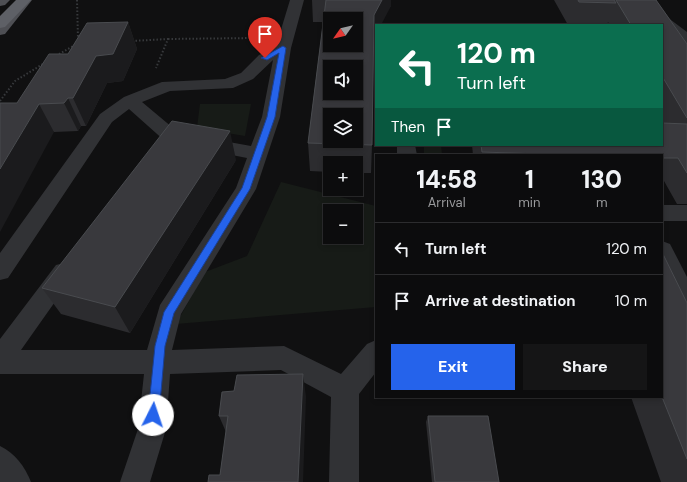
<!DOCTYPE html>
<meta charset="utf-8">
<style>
body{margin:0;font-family:"DM Sans",sans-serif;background:#151516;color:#f1f3f6;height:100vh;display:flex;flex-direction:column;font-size:15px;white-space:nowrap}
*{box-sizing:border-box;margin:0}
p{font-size:13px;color:#9a9b9d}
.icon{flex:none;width:22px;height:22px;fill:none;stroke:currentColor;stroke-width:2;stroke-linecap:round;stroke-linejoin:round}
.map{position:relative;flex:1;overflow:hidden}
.side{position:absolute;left:375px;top:154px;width:288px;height:244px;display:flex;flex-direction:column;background:#0c0c0d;border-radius:0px;box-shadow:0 2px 6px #0003,0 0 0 1px #2c2c2e}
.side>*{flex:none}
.guide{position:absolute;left:375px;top:24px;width:288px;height:122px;border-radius:0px;box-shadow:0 2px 6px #0003,0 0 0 1px #2c2c2e;background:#0b6e4f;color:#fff;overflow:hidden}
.needle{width:26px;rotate:236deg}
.controls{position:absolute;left:323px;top:12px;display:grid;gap:8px}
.controls a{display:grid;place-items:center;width:40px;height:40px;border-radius:0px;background:#0c0c0d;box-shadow:0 2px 6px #0003,0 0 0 1px #2c2c2e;font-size:20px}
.pin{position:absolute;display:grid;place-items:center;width:34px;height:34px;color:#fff;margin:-41px -17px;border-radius:50% 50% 50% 0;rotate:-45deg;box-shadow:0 0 4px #0007}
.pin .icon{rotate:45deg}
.me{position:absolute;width:44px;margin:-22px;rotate:4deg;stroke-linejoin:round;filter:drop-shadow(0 0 3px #0008)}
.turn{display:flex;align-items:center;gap:14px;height:84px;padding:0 16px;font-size:18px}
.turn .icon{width:52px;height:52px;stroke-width:2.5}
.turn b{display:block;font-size:28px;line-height:34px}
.then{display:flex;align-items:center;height:38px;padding:0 16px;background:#0003;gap:8px;font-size:15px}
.eta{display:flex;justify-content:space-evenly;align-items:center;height:68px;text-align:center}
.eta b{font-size:24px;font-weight:800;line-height:28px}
.button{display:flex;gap:8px;margin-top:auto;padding:8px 16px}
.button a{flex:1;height:46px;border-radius:0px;background:#2563eb;color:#fff;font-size:16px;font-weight:800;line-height:46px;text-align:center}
.button a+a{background:#151516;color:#f1f3f6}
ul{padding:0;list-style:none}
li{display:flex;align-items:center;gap:12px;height:52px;padding:0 16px;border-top:1px solid #2c2c2e}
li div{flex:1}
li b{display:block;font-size:15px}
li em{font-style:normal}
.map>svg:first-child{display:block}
.green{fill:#171b17;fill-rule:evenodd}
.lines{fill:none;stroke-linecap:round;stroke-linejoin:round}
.path{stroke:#37393c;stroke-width:2;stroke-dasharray:1.5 2;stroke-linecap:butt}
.minor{fill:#313235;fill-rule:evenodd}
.major{fill:#4e4f54;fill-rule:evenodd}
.highway{fill:#5e6066;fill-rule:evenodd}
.wall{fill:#2c2c2f}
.shaded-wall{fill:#1b1b1d}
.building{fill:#39393d;stroke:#494b4f;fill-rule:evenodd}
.route{fill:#2563eb;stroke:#184099}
</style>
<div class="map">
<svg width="687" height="482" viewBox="0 0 687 482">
<rect width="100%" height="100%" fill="#101011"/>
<!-- green -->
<g class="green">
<polygon points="200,104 251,104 245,136 197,128"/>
<polygon points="424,145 441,145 442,155 424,155"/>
<path d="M281,182L376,206V307L176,324L205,272L247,256ZM330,211H356V237H330Z"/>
</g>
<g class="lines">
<!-- path -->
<g class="path">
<polyline points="77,0 78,39"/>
<polyline points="168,39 255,38"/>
<polyline points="132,41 168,39 156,68"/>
<polyline points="59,54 75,45"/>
<polyline points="0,101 15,81 43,64"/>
</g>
<!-- minor -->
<g class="minor">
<path d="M290,0H304L291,48L280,117L256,189L181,314L172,350L284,346L341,374L367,344L376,340V372L359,394V482H329L331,397L281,370L170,374L166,429L150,482H120L138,429L144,374H0V339L56,265L64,263L72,265L76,272L21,350H147L160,305L236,188L247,158L166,142L129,109L112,122L8,278L0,280V253L100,114L124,97L162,82L225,79L241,73L259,55L276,46ZM273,60L262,117L251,146L179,133L142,102L170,91L233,88L253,79Z"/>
<path d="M607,0L639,2L659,11L687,32V45C676,42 666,29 658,23C642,12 627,7 609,3Z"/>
<polygon points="397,145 415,145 417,155 397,155"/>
<rect x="662" y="205" width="25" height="16"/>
<polygon points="662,241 670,244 687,277 687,311 678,308 662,274"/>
<path d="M0,446C15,453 25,467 31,482H0Z"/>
</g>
<!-- major -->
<g class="major">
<polygon points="0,0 10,0 5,5 0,6"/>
<polygon points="18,0 32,0 5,34 0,35 0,22"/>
</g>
<!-- highway -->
<polygon class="highway" points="16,0 31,0 5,27 0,28 0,16"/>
</g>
<!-- wall -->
<g class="wall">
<polygon points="312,0 391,0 391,6 376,25 376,35 374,39 372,145 371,173 356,173 356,163 330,163 330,172 310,171 308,143 323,22 313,22"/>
<polygon points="554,0 656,0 687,44 687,204 677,204 664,181 662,181 662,155 473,155 472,145 662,145 664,123 662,119 662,25 610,25 608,22 607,25 568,25"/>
<polygon points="128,22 137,49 123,81 107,83 86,126 81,126 78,131 54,132 17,103 68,54"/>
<polygon points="236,160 130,333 61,314 42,288"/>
<polygon points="687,303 687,482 661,482 631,397 662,397"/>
<polygon points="306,397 220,475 226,432 219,416"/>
<polygon points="428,416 499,482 432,482 426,422"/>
</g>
<!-- shaded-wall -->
<g class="shaded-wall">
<polygon points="382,0 391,0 391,6 381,25 376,25 376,35 373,41 374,15"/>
<polygon points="128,22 137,49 123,81 107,83 86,126 73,98 96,56"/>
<polygon points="68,98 81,126 78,131 64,103"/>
<polygon points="39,104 54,132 0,232 0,169"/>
<polygon points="230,131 236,160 130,333 115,307"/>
<polygon points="303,374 306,397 303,482 298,482"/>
</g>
<!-- building -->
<g class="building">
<path d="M326,0H382L374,15L372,145L308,143ZM330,19H356V45H330ZM330,67H356V93H330ZM330,115H356V141H330Z"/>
<polygon points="578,0 614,0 616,3 579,2"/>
<polygon points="616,0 656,0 687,44 687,118 662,76 662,25 631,25"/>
<polygon points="128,22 113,54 96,56 73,98 68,98 64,103 39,104 0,169 0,103 17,103 49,54 68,54 87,23"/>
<polygon points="172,121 230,131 115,307 42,288"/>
<polygon points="662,123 687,124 687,173 678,158 662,158 662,155 570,155 482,152 481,145 662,145"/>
<polygon points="662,252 687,303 687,459 662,397"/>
<polygon points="303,374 298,482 208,482 209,475 220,475 228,416 219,416 222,392 234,391 237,375"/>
<polygon points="428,416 488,416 499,482 435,482"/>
</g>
<!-- route -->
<polygon class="route" points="283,46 286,48 275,117 250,189 174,313 165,346 159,415 157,419 153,421 149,419 148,415 155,346 164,312 242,188 267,117 279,53 267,60 261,58"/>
</svg>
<div class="controls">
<a><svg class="needle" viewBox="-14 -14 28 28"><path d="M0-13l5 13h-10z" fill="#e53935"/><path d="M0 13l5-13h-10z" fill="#9a9b9d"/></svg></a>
<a><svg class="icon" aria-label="sound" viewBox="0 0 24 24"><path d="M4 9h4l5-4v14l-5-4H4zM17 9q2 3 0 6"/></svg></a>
<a><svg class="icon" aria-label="layers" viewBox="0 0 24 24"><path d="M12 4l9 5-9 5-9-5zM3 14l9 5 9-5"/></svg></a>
<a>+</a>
<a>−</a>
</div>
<div class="pin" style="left:265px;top:58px;background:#d93025"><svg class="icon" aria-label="arrive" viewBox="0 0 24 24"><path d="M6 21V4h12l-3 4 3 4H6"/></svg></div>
<svg class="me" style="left:153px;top:415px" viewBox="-20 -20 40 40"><circle r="19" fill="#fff"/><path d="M0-13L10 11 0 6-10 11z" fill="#2563eb"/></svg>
<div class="guide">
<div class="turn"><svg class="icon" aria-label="left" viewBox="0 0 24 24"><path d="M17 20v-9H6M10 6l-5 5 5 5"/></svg><div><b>120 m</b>Turn left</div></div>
<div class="then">Then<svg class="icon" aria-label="arrive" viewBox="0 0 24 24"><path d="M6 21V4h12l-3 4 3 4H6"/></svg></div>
</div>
<section class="side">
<div class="eta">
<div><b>14:58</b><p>Arrival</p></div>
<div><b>1</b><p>min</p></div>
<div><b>130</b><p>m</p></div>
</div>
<ul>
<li><svg class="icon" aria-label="left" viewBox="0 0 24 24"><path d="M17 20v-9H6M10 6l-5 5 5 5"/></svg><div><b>Turn left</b></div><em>120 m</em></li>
<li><svg class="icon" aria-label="arrive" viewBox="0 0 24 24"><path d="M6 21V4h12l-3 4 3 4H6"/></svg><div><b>Arrive at destination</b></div><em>10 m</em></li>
</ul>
<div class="button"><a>Exit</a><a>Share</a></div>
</section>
</div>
